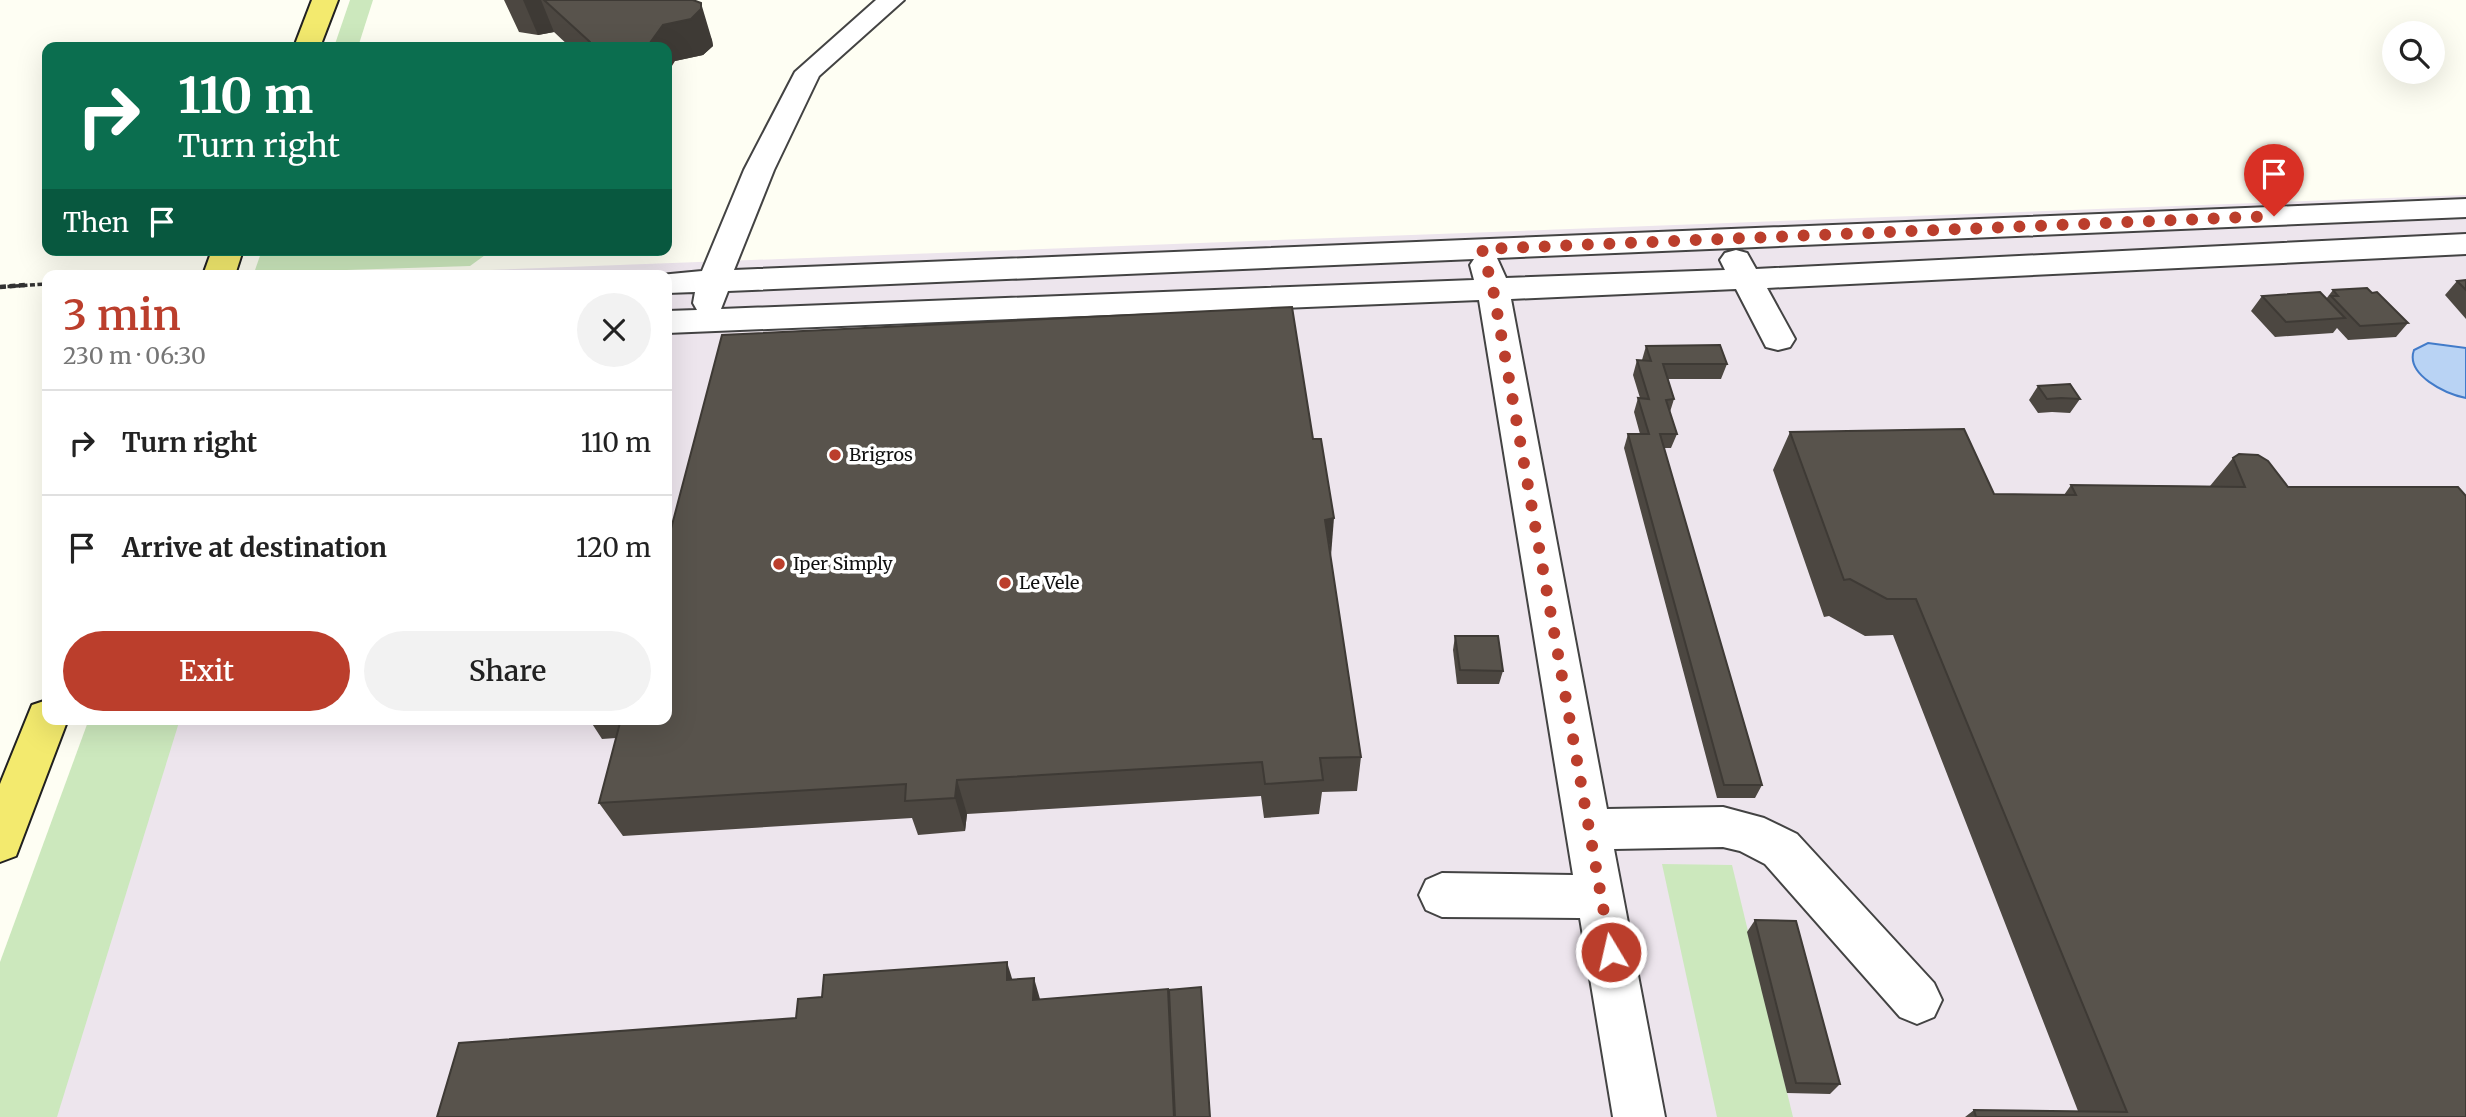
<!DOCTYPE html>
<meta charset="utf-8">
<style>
body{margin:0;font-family:Merriweather,serif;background:#f2f2f2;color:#222;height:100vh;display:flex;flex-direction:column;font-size:26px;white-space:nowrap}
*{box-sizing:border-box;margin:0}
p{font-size:23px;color:#767676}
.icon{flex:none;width:38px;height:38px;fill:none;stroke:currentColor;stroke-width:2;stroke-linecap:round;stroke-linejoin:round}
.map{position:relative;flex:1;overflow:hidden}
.panel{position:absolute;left:42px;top:270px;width:630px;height:455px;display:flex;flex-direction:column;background:#fff;border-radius:14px;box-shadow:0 7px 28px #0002}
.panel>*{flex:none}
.guide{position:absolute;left:42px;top:42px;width:630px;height:214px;border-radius:14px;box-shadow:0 7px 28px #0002;background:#0b6e4f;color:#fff;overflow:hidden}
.fabs{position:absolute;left:2382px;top:21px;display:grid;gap:14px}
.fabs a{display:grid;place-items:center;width:63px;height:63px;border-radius:50%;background:#fff;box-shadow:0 7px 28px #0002;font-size:35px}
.pin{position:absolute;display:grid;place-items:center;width:60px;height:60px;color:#fff;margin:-72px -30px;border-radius:50% 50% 50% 0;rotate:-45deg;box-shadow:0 0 7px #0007}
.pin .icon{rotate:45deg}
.me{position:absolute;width:77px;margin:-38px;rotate:351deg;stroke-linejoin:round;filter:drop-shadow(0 0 5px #0008)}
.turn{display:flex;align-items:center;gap:24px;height:147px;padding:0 21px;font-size:32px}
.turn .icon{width:91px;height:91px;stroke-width:2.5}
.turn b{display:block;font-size:49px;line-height:60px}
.then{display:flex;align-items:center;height:66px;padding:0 21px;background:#0003;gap:14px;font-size:26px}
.round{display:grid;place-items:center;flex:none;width:74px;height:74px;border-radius:37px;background:#f2f2f2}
.headline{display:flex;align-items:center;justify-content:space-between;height:119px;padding:0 21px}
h1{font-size:42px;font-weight:600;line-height:52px;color:#bb3e2c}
.button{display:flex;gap:14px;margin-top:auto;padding:14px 21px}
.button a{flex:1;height:80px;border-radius:42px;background:#bb3e2c;color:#fff;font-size:28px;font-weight:600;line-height:80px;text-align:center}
.button a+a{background:#f2f2f2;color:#222}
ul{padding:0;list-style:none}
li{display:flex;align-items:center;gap:21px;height:105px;padding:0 21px;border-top:2px solid #e0e0e0}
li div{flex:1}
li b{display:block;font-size:26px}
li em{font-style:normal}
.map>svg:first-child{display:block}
.industrial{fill:#ede5ed}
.green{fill:#cce8bd}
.water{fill:#b9d3f4;stroke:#427bc9;stroke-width:2}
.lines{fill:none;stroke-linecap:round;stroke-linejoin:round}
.minor-casing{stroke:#434343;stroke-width:4}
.major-casing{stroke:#212121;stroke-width:4}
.path-far1{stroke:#323232;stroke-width:3.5;stroke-dasharray:5 2.5;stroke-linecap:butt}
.path{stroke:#323232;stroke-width:4.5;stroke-dasharray:6 3.5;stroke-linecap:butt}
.minor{fill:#fff;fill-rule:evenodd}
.major{fill:#f3ea6e;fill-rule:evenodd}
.wall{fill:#4c4741}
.shaded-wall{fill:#3e3a35}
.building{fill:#58534c;stroke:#3e3a35;stroke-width:2}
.route{stroke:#bb3e2c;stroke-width:12;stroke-dasharray:0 21.6}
.poi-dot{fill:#bb3e2c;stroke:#fff;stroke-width:2.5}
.labels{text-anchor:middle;stroke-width:7;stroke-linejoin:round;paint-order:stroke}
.poi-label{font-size:18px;fill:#101010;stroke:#fff;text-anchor:start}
</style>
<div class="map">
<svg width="2466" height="1117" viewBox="0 0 2466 1117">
<rect width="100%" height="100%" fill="#fefef3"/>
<!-- industrial -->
<polygon class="industrial" points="2466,195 2466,1117 25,1117 152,719 667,719 667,275 357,275"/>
<!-- green -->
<g class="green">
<polygon points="350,0 373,0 358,47 334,47"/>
<polygon points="262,250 492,250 470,266 254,273"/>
<polygon points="89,719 180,719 57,1117 0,1117 0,962"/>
<polygon points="1662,864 1732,865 1793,1117 1717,1117"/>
</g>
<!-- water -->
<path class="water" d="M2428,343L2466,348V398C2446,394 2405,375 2414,350Z"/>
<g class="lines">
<defs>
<path id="minor" d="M876,0H904L819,76L774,170L734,270L2466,199V217L1497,258L1506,278L1725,270L1720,260L1725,253L1736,250L1747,253L1756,269L2466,234V254L1767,288L1795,339L1790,347L1778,350L1766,347L1736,289L1511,299L1607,809L1723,807L1764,818L1797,834L1934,983L1942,1000L1934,1017L1917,1024L1900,1017L1765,864L1740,851L1723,847L1614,849L1665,1117H1613L1580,918L1442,917L1426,910L1419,895L1426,880L1442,873L1573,875L1479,300L667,333V311L697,310L693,303L695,292L667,293V275H660L702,271L744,170L795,72ZM1474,259L1470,265L1474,280L721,309L728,291Z"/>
<g id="major">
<polygon points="312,0 338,0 320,47 294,47"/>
<polygon points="212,250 243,250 235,275 203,275"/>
<polygon points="47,700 47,719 68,719 16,856 0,862 0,784 32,705"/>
</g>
</defs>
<!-- minor casing -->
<use href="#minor" class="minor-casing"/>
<!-- major casing -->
<use href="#major" class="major-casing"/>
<!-- path-far1 -->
<polyline class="path-far1" points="0,287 47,284"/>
<!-- path -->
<polyline class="path" points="0,287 25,285"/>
<!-- minor -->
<use href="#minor" class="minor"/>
<!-- major -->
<use href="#major" class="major"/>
</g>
<!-- wall -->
<g class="wall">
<polygon points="504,0 693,0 712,40 713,46 703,55 675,61 667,47 570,47 554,32 538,35 519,32"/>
<polygon points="2466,280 2466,319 2445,295 2457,281"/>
<polygon points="2333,290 2408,323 2396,337 2348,340 2337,328 2333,333 2275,337 2251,311 2262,296 2326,299"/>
<polygon points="1646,346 1727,364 1721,379 1668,379 1674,399 1670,412 1677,434 1671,448 1664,448 1762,785 1755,798 1717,798 1624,448 1628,434 1640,434 1634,412 1638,398 1640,398 1633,375 1637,360 1642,360"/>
<polygon points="2038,386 2080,399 2070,413 2052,412 2038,413 2029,400"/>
<polygon points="1790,432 1994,494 2064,495 2071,485 2210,486 2233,458 2239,454 2466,1117 1965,1117 1974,1110 2078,1111 1893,635 1865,636 1829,616 1824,617 1773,470"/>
<polygon points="1330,556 1361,757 1357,791 1322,792 1319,814 1264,818 1261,796 967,814 965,831 918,835 912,818 623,836 599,803 616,738 602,739 589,719 667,719"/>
<polygon points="1455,636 1503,671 1499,684 1457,684 1453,650"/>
<polygon points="1755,920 1840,1084 1830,1094 1787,1093 1747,932"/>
</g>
<!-- shaded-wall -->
<g class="shaded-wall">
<polygon points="523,0 541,0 554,32 538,35"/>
<polygon points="701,3 712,40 713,46 703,55 675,61 667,74 667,47 651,47 650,43 663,25"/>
<polygon points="1334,518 1331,556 1325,520"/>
<polygon points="957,780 967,814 965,831 955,798"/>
<polygon points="1007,962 1018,998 1007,980"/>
<polygon points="1034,978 1044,1013 1033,1000"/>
</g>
<!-- building -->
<g class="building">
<polygon points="544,0 693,0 701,3 701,9 691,19 663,25 650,43 654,47 590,47 590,42"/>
<polygon points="2466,280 2466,290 2457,281"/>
<polygon points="2367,288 2372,293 2377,292 2408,323 2360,326 2331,296 2338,296 2333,290"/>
<polygon points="2320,292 2345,318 2286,322 2262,296"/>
<polygon points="1292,307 1313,439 1321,439 1334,518 1325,520 1361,757 1320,758 1323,780 1265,784 1262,762 957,780 955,798 905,801 906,784 599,803 621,719 667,719 667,544 722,335"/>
<polygon points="1720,345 1727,364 1663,364 1674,399 1666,400 1677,434 1660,434 1762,785 1724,785 1628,434 1649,434 1638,398 1649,399 1637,360 1651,361 1646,346"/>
<polygon points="2070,384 2080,399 2061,398 2047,399 2038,386"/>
<polygon points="1964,429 1994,494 2076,495 2071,485 2245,487 2233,458 2239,454 2258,455 2268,461 2288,487 2458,487 2466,496 2466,1117 1976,1117 1974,1110 2127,1112 1916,599 1887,599 1850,579 1844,580 1790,432"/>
<polygon points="1455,636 1498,636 1503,671 1460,670"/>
<polygon points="1755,920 1796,921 1840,1084 1796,1083"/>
<polygon points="1007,962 1007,980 1034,978 1033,1000 1168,989 1174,1117 437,1117 459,1043 796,1018 798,999 822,997 824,975"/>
<polygon points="1201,987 1210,1117 1175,1117 1169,990"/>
</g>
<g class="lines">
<!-- route -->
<polyline class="route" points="1611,952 1493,289 1482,249 2274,216"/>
</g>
<!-- markers -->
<g class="poi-dot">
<circle cx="835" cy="455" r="7"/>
<circle cx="779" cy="564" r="7"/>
<circle cx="1005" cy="583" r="7"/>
</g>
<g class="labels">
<!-- poi labels -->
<g class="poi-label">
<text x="849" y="461">Brigros</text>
<text x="793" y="570">Iper Simply</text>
<text x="1019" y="589">Le Vele</text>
</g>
</g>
</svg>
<div class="fabs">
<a><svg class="icon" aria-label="search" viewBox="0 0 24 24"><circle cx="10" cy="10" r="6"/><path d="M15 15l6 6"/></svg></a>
</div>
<div class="pin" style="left:2274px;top:216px;background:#d93025"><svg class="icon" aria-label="arrive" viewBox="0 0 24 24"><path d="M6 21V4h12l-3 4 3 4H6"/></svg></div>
<svg class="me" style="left:1611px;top:952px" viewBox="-20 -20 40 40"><circle r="17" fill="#bb3e2c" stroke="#fff" stroke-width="3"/><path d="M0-11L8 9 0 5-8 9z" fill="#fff"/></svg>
<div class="guide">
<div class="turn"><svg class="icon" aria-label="right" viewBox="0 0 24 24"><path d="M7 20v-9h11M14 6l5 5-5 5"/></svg><div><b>110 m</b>Turn right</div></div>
<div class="then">Then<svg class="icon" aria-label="arrive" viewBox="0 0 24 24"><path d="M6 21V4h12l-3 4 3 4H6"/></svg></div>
</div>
<section class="panel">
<div class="headline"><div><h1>3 min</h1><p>230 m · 06:30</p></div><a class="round"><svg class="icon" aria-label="close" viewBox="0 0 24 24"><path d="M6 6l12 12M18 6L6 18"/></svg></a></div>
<ul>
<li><svg class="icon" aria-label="right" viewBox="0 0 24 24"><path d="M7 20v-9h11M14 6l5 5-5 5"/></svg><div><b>Turn right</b></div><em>110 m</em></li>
<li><svg class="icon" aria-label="arrive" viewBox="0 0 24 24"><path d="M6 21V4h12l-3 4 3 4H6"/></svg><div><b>Arrive at destination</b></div><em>120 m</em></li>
</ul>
<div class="button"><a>Exit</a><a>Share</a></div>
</section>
</div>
